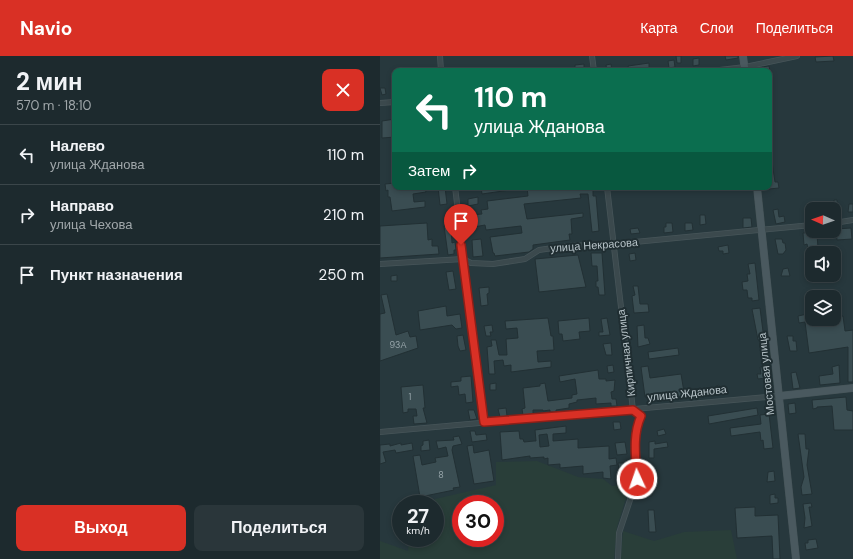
<!DOCTYPE html>
<html lang="ru">
<meta charset="utf-8">
<style>
body{margin:0;font-family:"DM Sans",sans-serif;background:#2a363a;color:#f1f3f6;height:100vh;display:flex;flex-direction:column;font-size:15px;white-space:nowrap}
*{box-sizing:border-box;margin:0}
p{font-size:13px;color:#a0a7aa}
.icon{flex:none;width:22px;height:22px;fill:none;stroke:currentColor;stroke-width:2;stroke-linecap:round;stroke-linejoin:round}
.map{position:relative;flex:1;overflow:hidden}
.drawer{display:flex;flex-direction:column;background:#1d2a2e;width:380px}
.drawer>*{flex:none}
.hud{position:absolute;left:12px;top:12px;width:380px;height:122px;border-radius:8px;box-shadow:0 2px 6px #0003,0 0 0 1px #3b464a;background:#0b6e4f;color:#fff;overflow:hidden}
.needle{width:26px;rotate:272deg}
.fabs{position:absolute;left:425px;top:146px;display:grid;gap:8px}
.fabs a{display:grid;place-items:center;width:36px;height:36px;border-radius:8px;background:#1d2a2e;box-shadow:0 2px 6px #0003,0 0 0 1px #3b464a;font-size:20px}
.speed{position:absolute;left:12px;top:439px;display:flex;gap:8px;font-size:20px;font-weight:700;text-align:center}
.speed>*{display:grid;place-content:center;width:52px;height:52px;border-radius:50%;background:#1d2a2e;box-shadow:0 2px 6px #0003,0 0 0 1px #3b464a;line-height:1}
.speed small{font-size:10px;font-weight:400}
.speed .limit{border:6px solid #d22;background:#fff;color:#111}
.pin{position:absolute;display:grid;place-items:center;width:34px;height:34px;color:#fff;margin:-41px -17px;border-radius:50% 50% 50% 0;rotate:-45deg;box-shadow:0 0 4px #0007}
.pin .icon{rotate:45deg}
.me{position:absolute;width:44px;margin:-22px;rotate:357deg;stroke-linejoin:round;filter:drop-shadow(0 0 3px #0008)}
.turn{display:flex;align-items:center;gap:14px;height:84px;padding:0 16px;font-size:18px}
.turn .icon{width:52px;height:52px;stroke-width:2.5}
.turn b{display:block;font-size:28px;line-height:34px}
.then{display:flex;align-items:center;height:38px;padding:0 16px;background:#0003;gap:8px;font-size:15px}
.round{display:grid;place-items:center;flex:none;width:42px;height:42px;border-radius:8px;background:#2a363a}
.headline{display:flex;align-items:center;justify-content:space-between;height:68px;padding:0 16px}
h1{font-size:24px;font-weight:800;line-height:30px}
.primary-button{display:flex;gap:8px;margin-top:auto;padding:8px 16px}
.primary-button a{flex:1;height:46px;border-radius:8px;background:#d93025;color:#fff;font-size:16px;font-weight:800;line-height:46px;text-align:center}
.primary-button a+a{background:#2a363a;color:#f1f3f6}
ul{padding:0;list-style:none}
li{display:flex;align-items:center;gap:12px;height:60px;padding:0 16px;border-top:1px solid #3b464a}
li div{flex:1}
li b{display:block;font-size:15px}
li em{font-style:normal}
header{display:flex;align-items:center;gap:24px;box-sizing:border-box;height:56px;padding:0 20px;background:#d93025;color:#fff}
header strong{font-size:19px}
nav{display:flex;gap:22px;margin-inline-start:auto;font-size:14px}
main{display:flex;flex:1;min-height:0}
.map>svg:first-child{display:block}
.green{fill:#293e39;fill-rule:evenodd}
.building{fill:#3a4d52;stroke:#223034;fill-rule:evenodd}
.lines{fill:none;stroke-linecap:round;stroke-linejoin:round}
.street-casing{stroke:#475559;stroke-width:6}
.secondary-casing{stroke:#475559;stroke-width:8}
.street{stroke:#3b494d;stroke-width:4.5}
.secondary{stroke:#4a595f;stroke-width:7}
.route-casing{stroke:#8d1f18;stroke-width:10}
.route{stroke:#d93025;stroke-width:7}
.labels{text-anchor:middle;stroke-width:4;stroke-linejoin:round;paint-order:stroke}
.number-label{font-size:9px;fill:#96a4a9}
.street-label{font-size:11px;fill:#b7c3c8;stroke:#202e32}
</style>
<header>
<strong>Navio</strong>
<nav><a>Карта</a><a>Слои</a><a>Поделиться</a></nav>
</header>
<main>
<section class="drawer">
<div class="headline"><div><h1>2 мин</h1><p>570 m · 18:10</p></div><a class="round" style="background:#d93025;color:#fff"><svg class="icon" aria-label="close" viewBox="0 0 24 24"><path d="M6 6l12 12M18 6L6 18"/></svg></a></div>
<ul>
<li><svg class="icon" aria-label="left" viewBox="0 0 24 24"><path d="M17 20v-9H6M10 6l-5 5 5 5"/></svg><div><b>Налево</b><p>улица Жданова</p></div><em>110 m</em></li>
<li><svg class="icon" aria-label="right" viewBox="0 0 24 24"><path d="M7 20v-9h11M14 6l5 5-5 5"/></svg><div><b>Направо</b><p>улица Чехова</p></div><em>210 m</em></li>
<li><svg class="icon" aria-label="arrive" viewBox="0 0 24 24"><path d="M6 21V4h12l-3 4 3 4H6"/></svg><div><b>Пункт назначения</b></div><em>250 m</em></li>
</ul>
<div class="primary-button"><a>Выход</a><a>Поделиться</a></div>
</section>
<div class="map">
<svg width="473" height="503" viewBox="0 0 473 503">
<rect width="100%" height="100%" fill="#27383d"/>
<!-- green -->
<g class="green">
<path d="M157,405L198,421L223,423L232,430L250,429L237,471L234,503H0V485L28,495L29,482H55V443L116,429V406ZM81,448H115V482H81Z"/>
<polygon points="351,474 357,503 241,503 243,475 274,485 304,476"/>
</g>
<!-- building -->
<g class="building">
<polygon points="296,0 301,0 301,7 297,7"/>
<polygon points="345,0 358,0 358,2 346,4"/>
<polygon points="453,0 454,5 436,6 435,1"/>
<polygon points="319,2 319,9 313,10 313,3"/>
<polygon points="294,4 295,11 289,12 288,5"/>
<polygon points="269,7 269,14 249,15 248,10"/>
<polygon points="204,8 204,14 195,14 195,9"/>
<polygon points="231,8 232,15 227,15 226,9"/>
<polygon points="389,10 390,15 382,15 382,11"/>
<polygon points="0,32 5,32 6,38 2,39"/>
<polygon points="15,63 15,81 2,82 2,65"/>
<polygon points="389,106 392,106 395,126 398,126 399,132 389,133"/>
<polygon points="15,127 15,131 45,131 46,136 33,138 34,146 45,145 45,151 12,155 10,141 8,141 8,134 6,135 5,128"/>
<polygon points="58,131 65,131 67,148 60,149"/>
<polygon points="101,131 136,131 137,133 102,138"/>
<polygon points="147,131 198,131 199,134 213,132 213,140 216,140 219,175 212,176 208,138 200,138 201,142 144,148 147,163 203,157 203,161 191,163 192,178 189,178 190,184 153,189 153,193 149,196 115,200 114,197 113,197 110,181 142,177 141,170 106,174 105,169 94,171 94,173 90,173 89,164 91,164 91,159 102,158 101,154 108,153 107,145 148,140"/>
<polygon points="98,141 98,148 88,150 88,143"/>
<polygon points="454,144 457,144 458,158 454,159"/>
<polygon points="469,148 473,148 473,156 468,156"/>
<polygon points="398,153 399,161 404,160 405,166 396,168 393,154"/>
<polygon points="432,153 432,161 429,162 428,154"/>
<polygon points="320,159 325,159 326,168 320,169"/>
<polygon points="363,162 371,162 372,171 363,172"/>
<polygon points="47,167 48,184 52,183 52,190 58,190 59,198 0,202 0,170"/>
<polygon points="286,167 292,167 293,176 284,177 284,171 286,171"/>
<polygon points="305,167 312,167 313,174 305,175"/>
<polygon points="71,169 72,187 75,186 76,194 74,194 74,198 68,199 64,170"/>
<polygon points="258,172 260,177 251,178 250,173"/>
<polygon points="471,172 472,183 457,184 456,173"/>
<polygon points="431,176 431,180 437,179 438,191 428,192 427,188 424,189 423,177"/>
<polygon points="101,183 103,200 93,201 92,184"/>
<polygon points="395,183 402,183 403,187 405,187 406,194 403,198 398,198"/>
<polygon points="348,189 349,197 343,198 343,195 339,195 338,191"/>
<polygon points="211,197 222,197 225,239 219,239 218,231 216,231 216,225 218,225 217,210 212,210"/>
<polygon points="255,197 256,204 250,205 249,198"/>
<polygon points="198,199 206,231 159,236 155,203"/>
<polygon points="375,207 379,244 372,245 372,242 368,242 367,234 363,234 362,226 368,225 367,218 370,218 368,208"/>
<polygon points="408,212 410,220 401,220 403,213"/>
<polygon points="73,215 76,233 69,234 66,216"/>
<polygon points="17,219 17,225 11,225 11,220"/>
<polygon points="253,230 258,230 260,248 268,248 269,256 254,257 252,240 255,239"/>
<polygon points="109,231 109,237 107,238 108,249 101,250 99,232"/>
<polygon points="7,238 16,279 28,275 30,281 36,280 38,292 0,305 0,258 5,257 1,239"/>
<polygon points="66,250 67,260 80,258 82,272 76,273 72,269 40,274 38,255"/>
<polygon points="380,252 384,283 378,284 372,253"/>
<polygon points="432,257 432,263 454,263 454,261 463,260 465,275 473,274 473,326 468,326 468,291 429,297 425,266 419,267 418,260"/>
<polygon points="168,262 171,280 173,280 174,294 157,295 158,306 171,305 171,311 131,316 131,309 124,310 123,304 114,305 115,318 109,318 107,291 112,290 111,284 116,284 119,299 127,299 126,283 138,282 137,272 126,273 125,265"/>
<polygon points="209,262 210,275 199,276 200,283 183,285 182,278 179,278 178,265"/>
<polygon points="227,262 230,279 219,280 219,276 223,276 221,263"/>
<polygon points="112,269 113,276 110,276 111,280 106,280 104,270"/>
<polygon points="264,269 265,282 268,282 270,288 258,291 257,270"/>
<polygon points="83,279 86,294 80,295 78,290 77,280"/>
<polygon points="407,280 413,280 413,285 416,285 417,295 410,295"/>
<polygon points="231,287 232,299 226,299 223,288"/>
<polygon points="298,292 299,299 269,303 268,296"/>
<polygon points="233,309 234,316 228,317 227,310"/>
<polygon points="459,309 460,327 440,329 439,320 453,318 452,311"/>
<polygon points="268,310 270,322 301,318 304,336 321,332 322,338 279,345 278,339 265,341 261,311"/>
<polygon points="388,310 389,318 385,318 385,322 378,323 377,318 381,318 380,311"/>
<polygon points="218,314 219,323 226,323 226,325 235,324 234,335 231,336 232,343 236,343 237,350 231,350 231,347 216,348 216,342 197,344 197,346 189,348 189,352 176,354 176,356 170,356 170,354 163,355 163,354 153,354 153,358 143,359 142,353 145,352 143,332 160,330 160,328 165,327 168,345 192,342 192,339 197,338 195,323 180,326 179,320"/>
<polygon points="416,316 420,332 413,333 411,317"/>
<polygon points="91,320 93,346 86,347 85,338 79,339 78,330 71,331 71,326 81,325 81,321"/>
<polygon points="116,327 116,334 110,334 110,328"/>
<polygon points="43,329 45,352 43,352 47,367 34,368 33,360 37,360 36,353 28,353 28,356 23,357 21,331"/>
<polygon points="339,329 340,332 344,331 345,337 337,338 336,330"/>
<polygon points="466,341 467,354 473,355 473,374 454,374 452,350 437,351 437,352 433,353 432,344"/>
<polygon points="415,347 416,357 409,358 408,348"/>
<polygon points="126,352 127,360 120,361 118,353"/>
<polygon points="377,352 378,359 329,368 328,360"/>
<polygon points="88,354 94,354 97,363 90,364"/>
<polygon points="389,358 393,392 384,393 383,384 381,385 380,376 351,380 350,372 381,368 380,359"/>
<polygon points="233,366 240,366 241,373 234,374"/>
<path d="M186,370V377L173,378V385L198,383V392L229,390V403L236,402L237,409L230,410L231,423L223,422V416L203,418V410L180,412V408L168,409V402L164,403V401L150,402V400L122,404L120,376L139,375L140,383H143L144,386L154,385H156L155,374ZM167,378L169,390L160,391L159,379Z"/>
<polygon points="284,373 286,378 278,380 277,375"/>
<polygon points="90,375 95,375 96,379 106,378 107,384 92,386"/>
<polygon points="418,378 425,378 426,393 429,393 427,409 432,438 422,439 421,431 424,421"/>
<polygon points="79,380 82,388 73,390 72,394 80,431 73,432 74,434 40,441 33,400 40,399 42,409 56,406 55,402 68,400 66,391 58,393 56,385 74,384 73,381"/>
<polygon points="49,384 50,394 41,395 41,390 43,389 43,385"/>
<polygon points="275,385 275,388 287,386 288,391 274,393 274,402 269,402 269,386"/>
<polygon points="245,386 247,398 237,399 235,387"/>
<polygon points="21,387 21,389 32,387 33,394 16,397 15,394 3,396 6,406 0,408 0,389 10,388 10,390"/>
<polygon points="93,389 94,397 109,394 114,425 94,428 87,390"/>
<polygon points="238,407 246,407 248,425 238,426 238,422 240,421"/>
<polygon points="394,415 395,425 387,426 388,416"/>
<polygon points="272,431 272,440 265,440 265,432"/>
<polygon points="395,438 395,442 398,442 398,447 390,448 390,439"/>
<polygon points="431,447 432,451 429,451 432,470 424,472 425,462 423,448"/>
<polygon points="375,451 375,460 398,459 400,503 393,503 392,480 357,482 355,452"/>
<polygon points="268,454 274,454 276,476 269,476"/>
<polygon points="436,483 438,492 426,494 425,487 428,487 428,484"/>
</g>
<g class="lines">
<defs>
<g id="street">
<polyline points="60,0 61,15"/>
<polyline points="212,0 214,15"/>
<polyline points="331,15 365,11 417,0"/>
<polyline points="0,47 15,46"/>
<polyline points="75,131 104,366"/>
<polyline points="227,131 253,354 261,360 257,369 255,389 257,423 239,477 238,503"/>
<polyline points="454,167 473,164"/>
<polyline points="0,208 83,203 91,207 113,208 145,203 159,194 187,190 234,188 432,169"/>
<polyline points="0,376 399,340"/>
</g>
<g id="secondary">
<polyline points="363,0 365,15"/>
<polyline points="377,131 416,503"/>
<polyline points="399,340 473,332"/>
</g>
</defs>
<!-- street casing -->
<use href="#street" class="street-casing"/>
<!-- secondary casing -->
<use href="#secondary" class="secondary-casing"/>
<!-- street -->
<use href="#street" class="street"/>
<!-- secondary -->
<use href="#secondary" class="secondary"/>
</g>
<g class="lines">
<defs>
<path id="route" d="M81,189L104,366L253,354L261,360C252,380 256,402 257,423"/>
</defs>
<!-- route casing -->
<use href="#route" class="route-casing"/>
<!-- route -->
<use href="#route" class="route"/>
</g>
<g class="labels">
<!-- number labels -->
<g class="number-label">
<text x="18" y="292">93А</text>
<text x="30" y="344">1</text>
<text x="61" y="422">8</text>
</g>
<!-- street labels -->
<g class="street-label">
<text transform="translate(214 189) rotate(-4)" y="4">улица Некрасова</text>
<text transform="translate(246 297) rotate(-97)" y="4">Кирпичная улица</text>
<text transform="translate(386 318) rotate(-96)" y="4">Мостовая улица</text>
<text transform="translate(307 337) rotate(-6)" y="4">улица Жданова</text>
</g>
</g>
</svg>
<div class="fabs">
<a><svg class="needle" viewBox="-14 -14 28 28"><path d="M0-13l5 13h-10z" fill="#e53935"/><path d="M0 13l5-13h-10z" fill="#a0a7aa"/></svg></a>
<a><svg class="icon" aria-label="sound" viewBox="0 0 24 24"><path d="M4 9h4l5-4v14l-5-4H4zM17 9q2 3 0 6"/></svg></a>
<a><svg class="icon" aria-label="layers" viewBox="0 0 24 24"><path d="M12 4l9 5-9 5-9-5zM3 14l9 5 9-5"/></svg></a>
</div>
<div class="speed"><div>27<small>km/h</small></div><div class="limit">30</div></div>
<div class="pin" style="left:81px;top:189px;background:#d93025"><svg class="icon" aria-label="arrive" viewBox="0 0 24 24"><path d="M6 21V4h12l-3 4 3 4H6"/></svg></div>
<svg class="me" style="left:257px;top:423px" viewBox="-20 -20 40 40"><circle r="17" fill="#d93025" stroke="#fff" stroke-width="3"/><path d="M0-11L8 9 0 5-8 9z" fill="#fff"/></svg>
<div class="hud">
<div class="turn"><svg class="icon" aria-label="left" viewBox="0 0 24 24"><path d="M17 20v-9H6M10 6l-5 5 5 5"/></svg><div><b>110 m</b>улица Жданова</div></div>
<div class="then">Затем<svg class="icon" aria-label="right" viewBox="0 0 24 24"><path d="M7 20v-9h11M14 6l5 5-5 5"/></svg></div>
</div>
</div>
</main>
